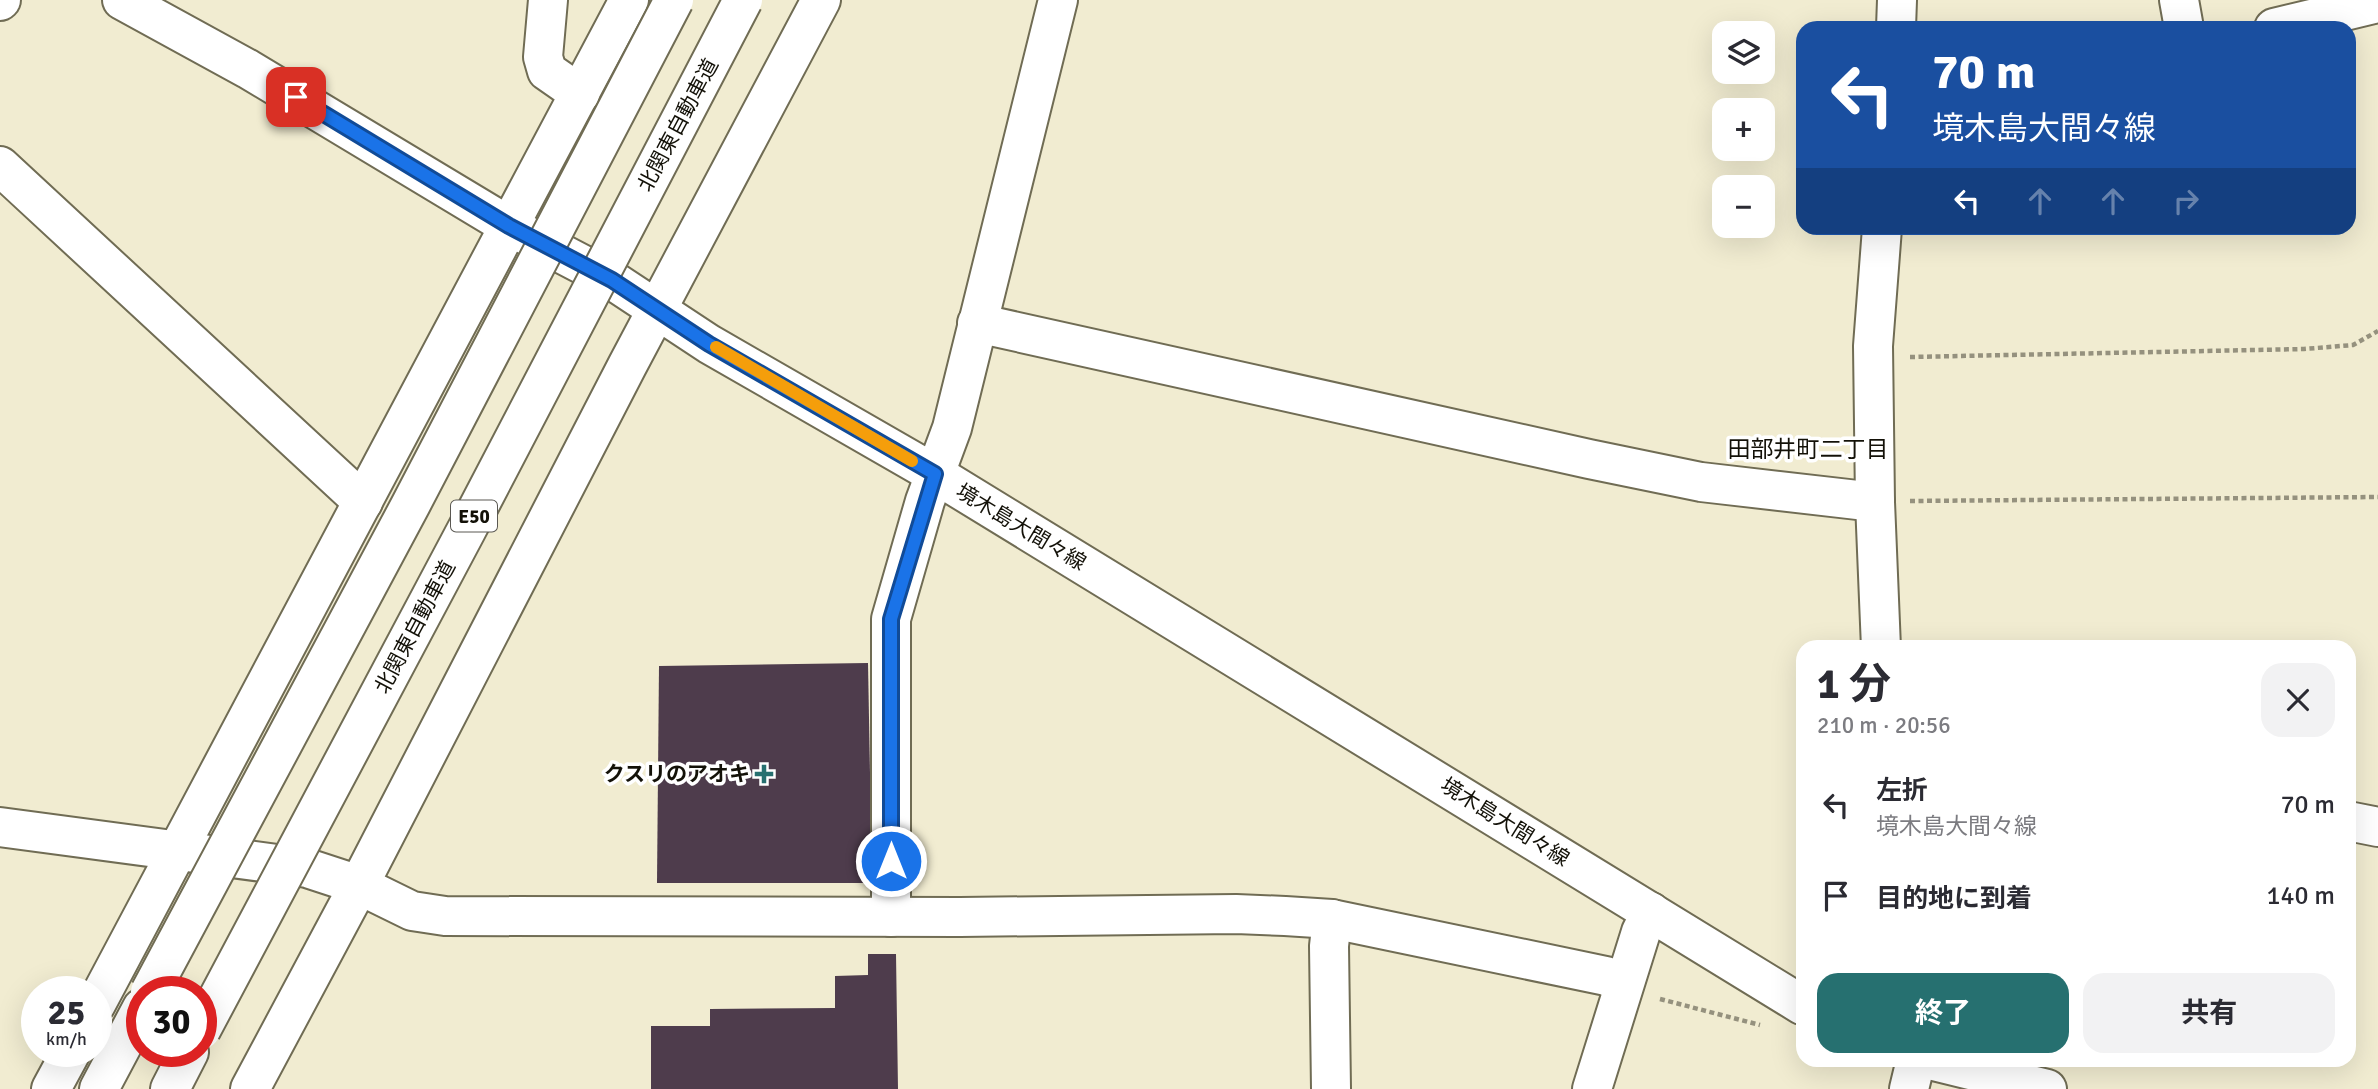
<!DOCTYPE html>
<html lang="ja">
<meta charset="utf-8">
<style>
body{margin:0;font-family:Signika,"Noto Sans JP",sans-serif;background:#f2f2f3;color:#2b2b33;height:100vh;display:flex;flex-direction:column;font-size:26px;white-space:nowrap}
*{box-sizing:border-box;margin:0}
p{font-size:23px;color:#7c7c81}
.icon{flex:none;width:38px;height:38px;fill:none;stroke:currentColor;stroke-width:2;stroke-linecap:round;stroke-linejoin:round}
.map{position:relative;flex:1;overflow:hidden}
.details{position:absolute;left:1796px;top:640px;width:560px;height:427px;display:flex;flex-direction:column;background:#fff;border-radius:21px;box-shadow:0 7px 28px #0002}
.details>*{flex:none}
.guide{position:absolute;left:1796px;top:21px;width:560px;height:214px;border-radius:21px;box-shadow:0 7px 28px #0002;background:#1a4fa0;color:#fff;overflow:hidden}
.fabs{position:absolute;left:1712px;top:21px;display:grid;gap:14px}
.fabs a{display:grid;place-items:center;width:63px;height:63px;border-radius:14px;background:#fff;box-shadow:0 7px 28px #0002;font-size:35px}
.speed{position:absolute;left:21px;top:976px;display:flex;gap:14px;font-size:35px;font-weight:700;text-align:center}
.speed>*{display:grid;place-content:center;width:91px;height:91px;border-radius:50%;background:#fff;box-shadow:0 7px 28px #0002;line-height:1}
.speed small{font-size:18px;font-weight:400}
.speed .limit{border:10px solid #d22;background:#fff;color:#111}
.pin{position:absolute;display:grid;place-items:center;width:60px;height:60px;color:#fff;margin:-30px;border-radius:14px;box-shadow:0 4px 10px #0006}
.me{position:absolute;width:77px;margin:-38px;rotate:0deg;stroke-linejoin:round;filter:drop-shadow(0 0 5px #0008)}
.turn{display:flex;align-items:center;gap:24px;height:147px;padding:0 21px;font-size:32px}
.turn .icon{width:91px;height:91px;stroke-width:2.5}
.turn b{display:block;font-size:49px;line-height:60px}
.lanes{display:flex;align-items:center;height:66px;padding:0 21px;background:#0003;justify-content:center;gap:35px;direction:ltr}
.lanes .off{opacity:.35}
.round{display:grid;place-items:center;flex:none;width:74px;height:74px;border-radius:21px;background:#f2f2f3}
.overview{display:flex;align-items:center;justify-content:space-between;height:119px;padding:0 21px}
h1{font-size:42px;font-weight:700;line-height:52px}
.action{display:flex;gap:14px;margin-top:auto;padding:14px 21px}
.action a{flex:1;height:80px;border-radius:21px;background:#267070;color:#fff;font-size:28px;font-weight:700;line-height:80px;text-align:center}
.action a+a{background:#f2f2f3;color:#2b2b33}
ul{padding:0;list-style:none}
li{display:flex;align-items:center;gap:21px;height:91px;padding:0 21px}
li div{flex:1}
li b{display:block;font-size:26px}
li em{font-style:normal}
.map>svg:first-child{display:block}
.building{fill:#4e3c4c}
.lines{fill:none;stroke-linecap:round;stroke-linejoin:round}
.minor-casing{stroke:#706c54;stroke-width:42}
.major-casing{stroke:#706c54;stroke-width:42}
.highway-casing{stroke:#706c54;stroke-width:42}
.path{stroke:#95917e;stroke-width:4.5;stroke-dasharray:5 3.5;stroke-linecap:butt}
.minor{stroke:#fff;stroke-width:38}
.major{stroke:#fff;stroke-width:38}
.highway{stroke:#fff;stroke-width:38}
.highway-bridge-casing{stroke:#706c54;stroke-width:42;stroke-linecap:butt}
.highway-bridge{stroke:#fff;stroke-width:38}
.route-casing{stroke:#114b97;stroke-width:18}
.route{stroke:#1a73e8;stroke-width:12}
.slow{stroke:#f59e0b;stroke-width:12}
.poi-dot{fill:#267070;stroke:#fff;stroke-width:2.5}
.labels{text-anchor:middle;stroke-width:7;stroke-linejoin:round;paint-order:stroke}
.shield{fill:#fff;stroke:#5a5852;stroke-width:2}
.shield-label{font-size:19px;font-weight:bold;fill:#131108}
.street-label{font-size:21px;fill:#131108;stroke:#fff}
.poi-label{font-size:21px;font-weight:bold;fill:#131108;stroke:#fff;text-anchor:end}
.neighbourhood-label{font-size:23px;fill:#131108;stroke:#fff}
</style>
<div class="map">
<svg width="2378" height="1089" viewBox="0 0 2378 1089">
<rect width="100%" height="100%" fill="#f1ecd1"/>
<!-- building -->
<g class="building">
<polygon points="868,663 872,883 657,883 659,666"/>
<polygon points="868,954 896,954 898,1089 651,1089 651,1026 710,1026 710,1009 835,1008 835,976 868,975"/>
</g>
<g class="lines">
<defs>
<g id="minor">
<polyline points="548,0 543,57 547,71 580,94"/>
<polyline points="2179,0 2184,28"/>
<polyline points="0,1 1,0"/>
<polyline points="1896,28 1897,0"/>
<polyline points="2274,28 2378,3"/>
<polyline points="0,166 363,502"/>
<polyline points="977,323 1589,459 1701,482 1875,502"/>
<polyline points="1881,648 1875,502 1873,346 1882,228"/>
<polyline points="2348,821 2378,827"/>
<polyline points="0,827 307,868 359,885 412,911 445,916 960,917 1236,914 1285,916 1332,919 1606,976 1624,984"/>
<polyline points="891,917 891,619 925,501 952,428 1058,0"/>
<polyline points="96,1004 629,0"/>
<polyline points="51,1089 71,1052"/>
<polyline points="250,1089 359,885 627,366 821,0"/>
<polyline points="1331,1089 1329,946 1332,919"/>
<polyline points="1592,1089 1641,932 1651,912"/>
<polyline points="1909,1089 1916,1060"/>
</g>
<g id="major">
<polyline points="122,0 248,69 509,226 612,280 709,344 935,474 1802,1005"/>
<polyline points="1930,1060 2047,1089"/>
</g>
<g id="highway">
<polyline points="99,1089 142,1008"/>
<polyline points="170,1089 189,1052"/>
</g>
</defs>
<!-- minor casing -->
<use href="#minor" class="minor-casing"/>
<!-- major casing -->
<use href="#major" class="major-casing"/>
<!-- highway casing -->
<use href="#highway" class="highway-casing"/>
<!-- path -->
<g class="path">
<polyline points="1910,357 2304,349 2353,345 2378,331"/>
<polyline points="1910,501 2378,497"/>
<polyline points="1660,999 1760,1025"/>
</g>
<!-- minor -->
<use href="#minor" class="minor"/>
<!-- major -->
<use href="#major" class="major"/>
<!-- highway -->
<use href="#highway" class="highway"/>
<defs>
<g id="highway-bridge">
<polyline points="150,992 411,504 674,0"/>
<polyline points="201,1030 467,529 743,0"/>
</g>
</defs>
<!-- highway-bridge casing -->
<use href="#highway-bridge" class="highway-bridge-casing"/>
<!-- highway-bridge -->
<use href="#highway-bridge" class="highway-bridge"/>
</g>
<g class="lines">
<defs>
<polyline id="route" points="296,97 509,226 612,280 709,344 935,474 891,619 891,861"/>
</defs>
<!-- route casing -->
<use href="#route" class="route-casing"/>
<!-- route -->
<use href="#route" class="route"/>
<!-- slow -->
<polyline class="slow" points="716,347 912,461"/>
</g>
<!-- markers -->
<path class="poi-dot" d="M760.5 763.5h7v7h7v7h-7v7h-7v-7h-7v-7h7z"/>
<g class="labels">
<!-- shield labels -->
<rect class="shield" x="451" y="500.5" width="46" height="31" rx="5"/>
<g class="shield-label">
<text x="474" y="523">E50</text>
</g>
<!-- street labels -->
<g class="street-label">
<text transform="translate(678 125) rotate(-62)" y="7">北関東自動車道</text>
<text transform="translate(1021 527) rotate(31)" y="7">境木島大間々線</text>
<text transform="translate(415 627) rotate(-62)" y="7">北関東自動車道</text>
<text transform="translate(1505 822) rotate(32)" y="7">境木島大間々線</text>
</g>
<!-- poi labels -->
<g class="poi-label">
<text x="750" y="781">クスリのアオキ</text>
</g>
<!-- neighbourhood labels -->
<g class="neighbourhood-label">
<text x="1808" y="457">田部井町二丁目</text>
</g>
</g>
</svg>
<div class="fabs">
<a><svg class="icon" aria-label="layers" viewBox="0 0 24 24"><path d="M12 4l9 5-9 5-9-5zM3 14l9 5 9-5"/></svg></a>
<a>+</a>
<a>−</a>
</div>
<div class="speed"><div>25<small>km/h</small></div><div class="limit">30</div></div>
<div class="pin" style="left:296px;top:97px;background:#d93025"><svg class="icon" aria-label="arrive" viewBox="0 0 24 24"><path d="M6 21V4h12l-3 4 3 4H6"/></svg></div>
<svg class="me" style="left:891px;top:861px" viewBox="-20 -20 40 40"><circle r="17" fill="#1a73e8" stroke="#fff" stroke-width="3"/><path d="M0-11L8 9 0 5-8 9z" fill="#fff"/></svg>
<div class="guide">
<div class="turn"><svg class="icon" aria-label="left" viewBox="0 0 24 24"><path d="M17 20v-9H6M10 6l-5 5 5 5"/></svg><div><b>70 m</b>境木島大間々線</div></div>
<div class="lanes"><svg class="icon" aria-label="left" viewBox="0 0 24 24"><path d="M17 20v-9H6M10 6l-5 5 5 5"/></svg><svg class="icon off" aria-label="ahead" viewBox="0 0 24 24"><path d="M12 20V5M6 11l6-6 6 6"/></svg><svg class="icon off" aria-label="ahead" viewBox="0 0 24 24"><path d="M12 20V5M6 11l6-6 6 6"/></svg><svg class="icon off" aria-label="right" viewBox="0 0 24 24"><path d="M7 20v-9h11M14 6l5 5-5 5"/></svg></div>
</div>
<section class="details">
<div class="overview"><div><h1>1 分</h1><p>210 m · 20:56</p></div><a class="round"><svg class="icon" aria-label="close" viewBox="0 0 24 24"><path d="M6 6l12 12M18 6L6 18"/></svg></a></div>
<ul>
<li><svg class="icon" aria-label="left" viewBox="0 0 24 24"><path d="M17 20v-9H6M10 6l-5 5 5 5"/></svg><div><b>左折</b><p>境木島大間々線</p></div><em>70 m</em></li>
<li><svg class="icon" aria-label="arrive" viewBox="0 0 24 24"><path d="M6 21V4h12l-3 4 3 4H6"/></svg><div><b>目的地に到着</b></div><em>140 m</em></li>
</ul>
<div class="action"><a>終了</a><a>共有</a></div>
</section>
</div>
